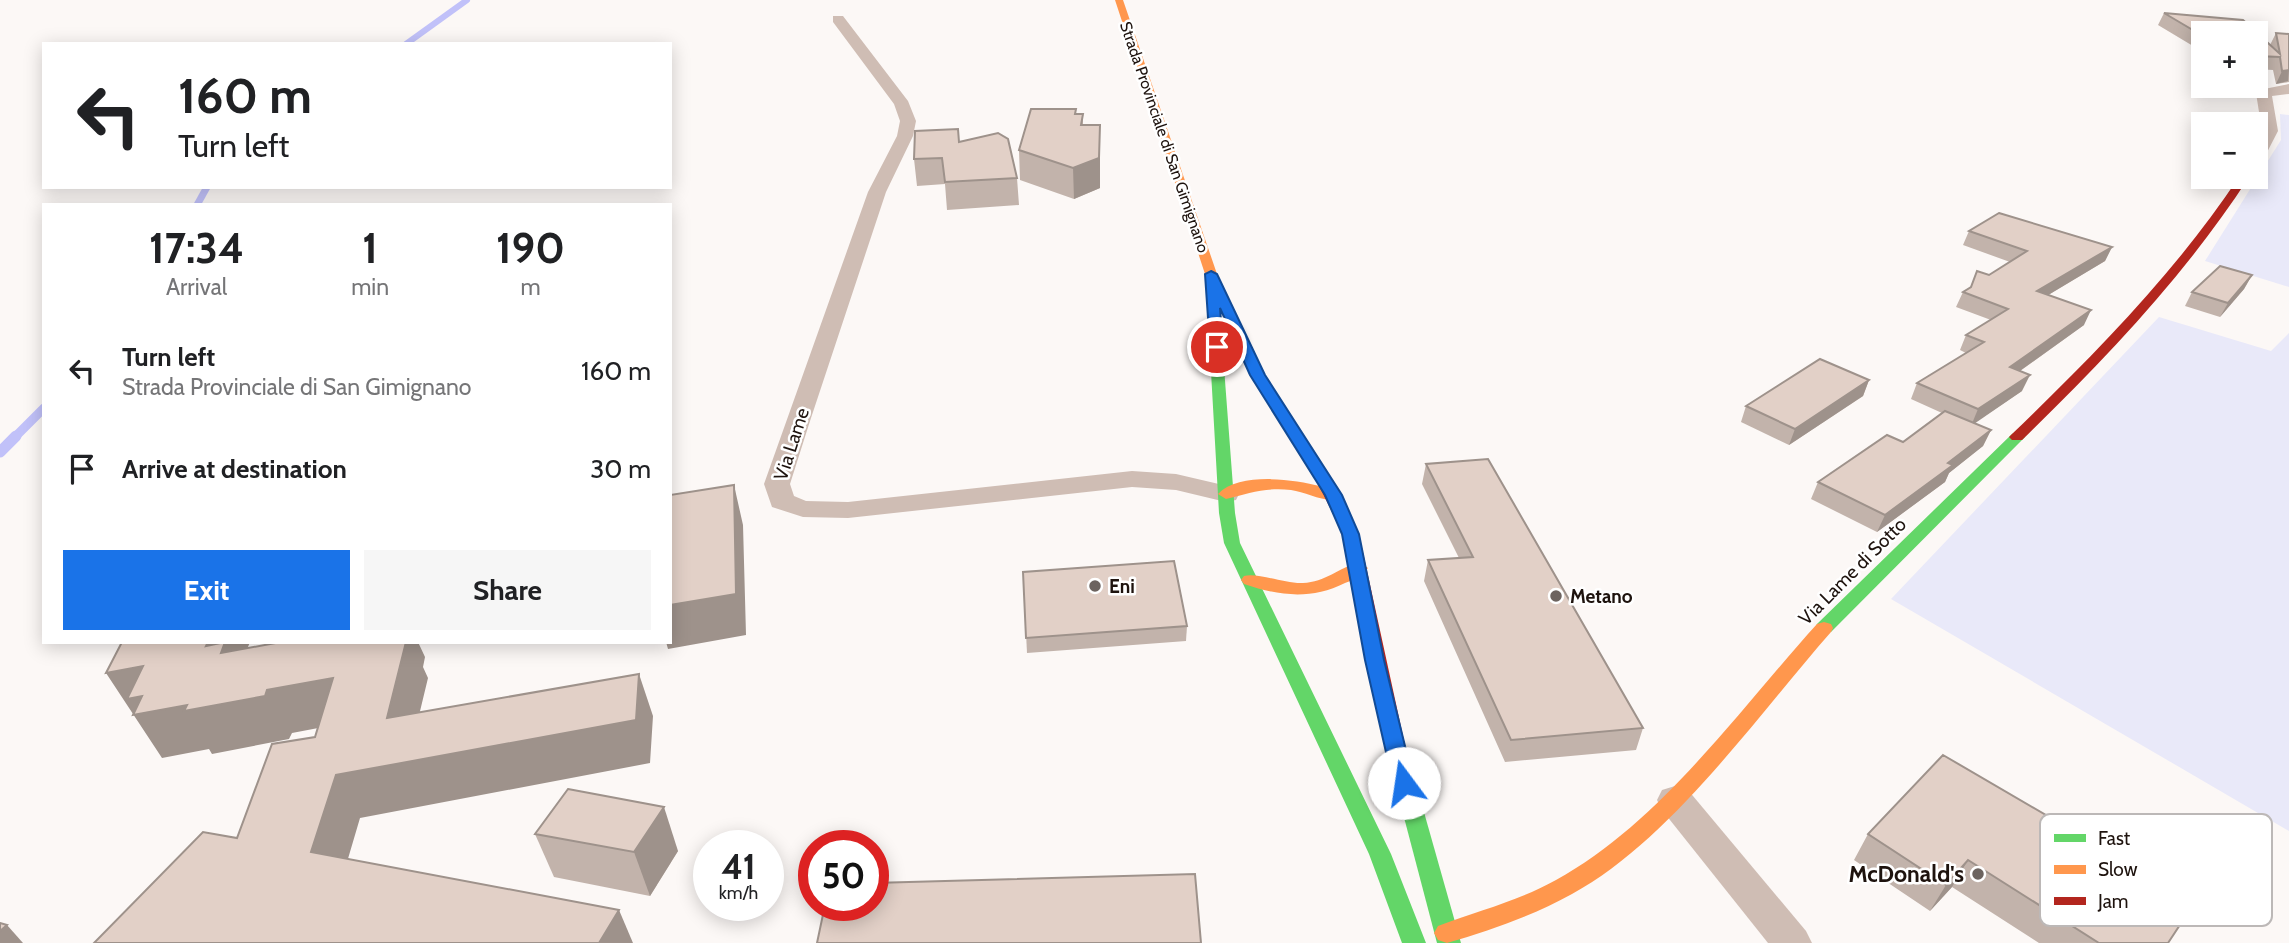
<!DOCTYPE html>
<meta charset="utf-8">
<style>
body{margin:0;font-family:Cabin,sans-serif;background:#f6f6f6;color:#202124;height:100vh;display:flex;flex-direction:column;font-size:26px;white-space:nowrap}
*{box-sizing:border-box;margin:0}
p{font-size:23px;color:#757577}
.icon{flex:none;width:38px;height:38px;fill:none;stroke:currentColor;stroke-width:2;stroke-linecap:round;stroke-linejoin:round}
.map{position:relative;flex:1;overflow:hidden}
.details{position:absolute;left:42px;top:203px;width:630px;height:441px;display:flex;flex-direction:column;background:#fff;border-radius:0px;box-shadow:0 4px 18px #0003}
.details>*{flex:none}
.banner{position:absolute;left:42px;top:42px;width:630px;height:147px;border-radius:0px;box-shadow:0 4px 18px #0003;background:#fff;color:#202124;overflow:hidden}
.controls{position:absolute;left:2191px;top:21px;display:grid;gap:14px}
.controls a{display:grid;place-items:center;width:77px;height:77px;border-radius:0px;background:#fff;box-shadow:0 4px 18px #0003;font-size:35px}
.speed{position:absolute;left:693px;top:830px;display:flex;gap:14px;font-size:35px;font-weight:700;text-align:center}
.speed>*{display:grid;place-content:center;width:91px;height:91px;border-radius:50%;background:#fff;box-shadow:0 4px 18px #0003;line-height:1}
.speed small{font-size:18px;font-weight:400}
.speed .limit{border:10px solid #d22;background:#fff;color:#111}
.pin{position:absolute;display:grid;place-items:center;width:60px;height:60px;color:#fff;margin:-30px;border:4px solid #fff;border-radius:50%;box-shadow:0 2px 7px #0007}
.me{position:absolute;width:77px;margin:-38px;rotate:346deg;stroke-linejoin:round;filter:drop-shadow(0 0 5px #0008)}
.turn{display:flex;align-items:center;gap:24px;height:147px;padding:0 21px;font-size:32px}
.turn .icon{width:91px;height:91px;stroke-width:2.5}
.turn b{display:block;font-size:49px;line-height:60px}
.eta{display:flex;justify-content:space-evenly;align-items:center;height:119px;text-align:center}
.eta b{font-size:42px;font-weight:700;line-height:49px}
.cta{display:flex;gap:14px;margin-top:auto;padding:14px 21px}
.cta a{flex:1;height:80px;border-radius:0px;background:#1a73e8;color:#fff;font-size:28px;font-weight:700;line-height:80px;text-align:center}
.cta a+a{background:#f6f6f6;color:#202124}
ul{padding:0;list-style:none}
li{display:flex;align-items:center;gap:21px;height:98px;padding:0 21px}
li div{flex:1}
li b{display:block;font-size:26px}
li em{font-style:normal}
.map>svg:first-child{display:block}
.green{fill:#e9e9f9}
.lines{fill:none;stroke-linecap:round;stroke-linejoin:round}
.stream-far3{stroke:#c1c1f9;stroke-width:6}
.stream-far2{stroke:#c1c1f9;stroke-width:7}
.stream-far1{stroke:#c1c1f9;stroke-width:9}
.stream{stroke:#c1c1f9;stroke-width:11}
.street{fill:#cfbdb4;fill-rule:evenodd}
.fast{fill:#63d668;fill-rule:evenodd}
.slow{fill:#ff974d;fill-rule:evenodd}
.jam{fill:#b3261e;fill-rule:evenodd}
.wall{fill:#c2b3ab}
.shaded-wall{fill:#9e928b}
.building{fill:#e2d0c7;stroke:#9e928b;stroke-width:2}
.route{fill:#1a73e8;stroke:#114b97;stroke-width:2}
.poi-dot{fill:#6c635f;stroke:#fff;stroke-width:2.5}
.labels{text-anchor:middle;stroke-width:5;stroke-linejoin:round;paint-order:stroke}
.far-street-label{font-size:16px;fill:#1e130e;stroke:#fff}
.street-label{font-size:19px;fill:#1e130e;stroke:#fff}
.poi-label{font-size:19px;font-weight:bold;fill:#1e130e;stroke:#fff;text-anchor:start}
.near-poi-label{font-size:23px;font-weight:bold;fill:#1e130e;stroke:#fff;text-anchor:end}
.key{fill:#fff;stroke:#bcb8b7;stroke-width:2}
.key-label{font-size:19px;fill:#1e130e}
</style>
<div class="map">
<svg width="2289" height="943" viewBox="0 0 2289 943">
<rect width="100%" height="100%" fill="#fcf8f6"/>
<!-- green -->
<g class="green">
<polygon points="2280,114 2289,115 2289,287 2205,261 2281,140"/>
<polygon points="2159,317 2271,351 2289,333 2289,831 1891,599"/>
</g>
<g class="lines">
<!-- stream-far3 -->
<polyline class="stream-far3" points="406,44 467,0"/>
<!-- stream-far2 -->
<polyline class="stream-far2" points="197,205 207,187"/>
<!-- stream-far1 -->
<polyline class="stream-far1" points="14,438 44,408"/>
<!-- stream -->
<polyline class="stream" points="0,452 16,436"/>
<!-- street -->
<g class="street">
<polygon points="833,16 843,16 908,101 916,121 913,136 886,192 810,421 790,484 794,496 806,501 848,502 1132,471 1176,474 1236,488 1239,494 1236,500 1226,502 1176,490 1132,487 848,518 803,517 772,507 764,484 868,192 897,136 900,121 894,104 833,22"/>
<polygon points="2289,84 2289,94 2272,96 2278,131 2262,162 2256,163 2256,142 2262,131 2256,93 2259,90"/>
<polygon points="1675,786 1688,790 1806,931 1812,943 1768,943 1662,810 1657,800 1662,790"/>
</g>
<!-- fast -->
<g class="fast">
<polygon points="1213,297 1219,301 1235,513 1240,543 1391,854 1426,943 1402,943 1369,854 1224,543 1219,513 1207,301"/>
<polygon points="2017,432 2025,437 2022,440 1831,632 1817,632 1815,628 1817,624 2012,434"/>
<polygon points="1395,737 1402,740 1405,745 1461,943 1437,943 1385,745 1388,740"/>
</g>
<!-- slow -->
<g class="slow">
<path d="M1115,0H1123L1217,274L1265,375L1334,484L1327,489L1341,496L1339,499C1324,503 1306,492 1291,490C1267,487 1249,493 1226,499L1218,494C1239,472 1293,479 1320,486L1251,375L1205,274Z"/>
<path d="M1359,562L1368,568C1362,575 1354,580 1345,583C1311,600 1279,596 1244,584L1241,580L1244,576C1257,572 1285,584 1303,583C1325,582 1339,568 1359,562Z"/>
<path d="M1824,622L1831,624L1833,628L1831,632C1757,716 1670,841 1572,894C1532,916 1491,930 1447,943L1438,940L1434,933L1438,926C1480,910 1516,902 1556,880C1660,823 1739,710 1817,624Z"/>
</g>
<!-- jam -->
<g class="jam">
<path d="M2239,177H2249C2185,276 2106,358 2022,440H2012L2009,437L2012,434C2095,354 2175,273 2239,177Z"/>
<polygon points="1326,479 1334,484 1359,534 1405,745 1402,750 1395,753 1388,750 1385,745 1343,534 1318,484"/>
</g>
</g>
<!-- wall -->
<g class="wall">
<polygon points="2164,13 2243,20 2270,45 2276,33 2289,34 2289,82 2276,84 2273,70 2256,69 2256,33 2203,33 2203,52 2158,25"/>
<polygon points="1076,114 1083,114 1083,125 1100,154 1100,188 1074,199 1020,180 1019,150"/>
<polygon points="960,141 1017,178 1019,205 947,210 945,184 917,186 914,159"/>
<polygon points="1969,231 2112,247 2105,261 2048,295 2084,325 2020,371 2022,391 1974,423 1991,430 1983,446 1949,473 1945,482 1877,532 1811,499 1818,482 1903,442 1942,413 1911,399 1917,383 1966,353 1960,350 1966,335 1991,320 1956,307 1963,292 1970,288 1977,271 1989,275 2010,262 1963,245"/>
<polygon points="2252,275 2244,289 2220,317 2185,306 2192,292"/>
<polygon points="1869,380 1863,396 1789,445 1741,422 1746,406"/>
<polygon points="1426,464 1643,728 1636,750 1505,762 1424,581 1428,560 1459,558 1422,484"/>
<polygon points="1023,572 1187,626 1186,641 1027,653"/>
<polygon points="1943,755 2168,943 2039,943 1952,887 1930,911 1854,860 1868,834"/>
<polygon points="535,834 678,851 650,896 554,877"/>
</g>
<!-- shaded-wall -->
<g class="shaded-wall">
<polygon points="2289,70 2288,81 2276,84 2282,71"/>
<polygon points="1100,125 1100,188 1074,199 1073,168"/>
<polygon points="2112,247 2105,261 2030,306 2037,291"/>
<polygon points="2252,275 2244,289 2220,317 2228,303"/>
<polygon points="2091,310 2084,325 2003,383 2010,367"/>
<polygon points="2030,375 2022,391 1971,426 1978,409"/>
<polygon points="1869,380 1863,396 1789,445 1795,429"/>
<polygon points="1991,430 1983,446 1949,473 1945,482 1877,532 1885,515 1948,463"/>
<polygon points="734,485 743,525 746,635 668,649 666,642 670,642 670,605"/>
<polygon points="208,642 250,642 240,667 206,646"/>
<polygon points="402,642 418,642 425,657 423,667 428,678 408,761 387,718"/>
<polygon points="143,666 267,690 333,678 355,721 292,733 289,739 212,754 209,749 162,758 106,673"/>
<polygon points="639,674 653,716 650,763 360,818 337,896 311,852 336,775"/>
<polygon points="664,807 678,851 650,896 634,852"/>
<polygon points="1968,860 1952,887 1930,911 1946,885"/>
<polygon points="619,910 633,943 599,943"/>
<polygon points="7,925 23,943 0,943 0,931"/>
</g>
<!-- building -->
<g class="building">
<polygon points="2164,13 2243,20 2280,54 2276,33 2289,34 2289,70 2282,71 2280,57 2256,56 2256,33 2203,33 2203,36"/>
<polygon points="1031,109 1076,109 1075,114 1083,114 1081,125 1100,125 1099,158 1073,168 1019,150"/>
<polygon points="958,129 959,142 998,133 1008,139 1017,178 945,182 942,158 914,159 915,131"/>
<polygon points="1999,213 2112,247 2037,291 2091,310 2010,367 2030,375 1978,409 1917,383 1984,342 1966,335 2008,309 1963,292 1971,287 1977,271 1989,275 2027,251 1969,231"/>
<polygon points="2220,266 2252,275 2228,303 2192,292"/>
<polygon points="1820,359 1869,380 1795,429 1746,406"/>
<polygon points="1945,411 1991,430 1948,463 1953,465 1885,515 1818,482 1887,435 1903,442"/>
<polygon points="1488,459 1643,728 1511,740 1428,560 1473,557 1426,464"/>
<polygon points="734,485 736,594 670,605 670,495"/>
<polygon points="1174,561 1187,626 1026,638 1023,572"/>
<polygon points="122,642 208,642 206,646 225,642 221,653 281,642 406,642 387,718 639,674 636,720 336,775 311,852 619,910 599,943 94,943 203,832 237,838 272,744 315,737 333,678 267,690 265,696 184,711 187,705 133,715 142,696 127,699 143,666 106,673"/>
<polygon points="1943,755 2195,902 2168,943 2099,943 1968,860 1946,885 1868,834"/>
<polygon points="568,789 664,807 634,852 535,834"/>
<polygon points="1195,874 1201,943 817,943 825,905 873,905 873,883"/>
<polygon points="0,923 7,925 0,931"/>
</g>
<!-- route -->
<polygon class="route" points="1211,271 1217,274 1265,375 1342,495 1359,534 1384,660 1414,783 1411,789 1396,789 1393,783 1365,660 1342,534 1325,495 1250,375 1220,308 1223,347 1217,351 1210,347 1205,274"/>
<!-- markers -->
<g class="poi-dot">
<circle cx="1095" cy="586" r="7"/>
<circle cx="1556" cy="596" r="7"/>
<circle cx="1978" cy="874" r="7"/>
</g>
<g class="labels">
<!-- far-street labels -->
<g class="far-street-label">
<text transform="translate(1165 137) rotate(71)" y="6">Strada Provinciale di San Gimignano</text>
</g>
<!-- street labels -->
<g class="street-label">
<text transform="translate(791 444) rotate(-72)" y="7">Via Lame</text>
<text transform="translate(1852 571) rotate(-45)" y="7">Via Lame di Sotto</text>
</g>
<!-- poi labels -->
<g class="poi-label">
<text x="1109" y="593">Eni</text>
<text x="1570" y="603">Metano</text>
</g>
<!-- near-poi labels -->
<g class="near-poi-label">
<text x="1964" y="882">McDonald's</text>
</g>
</g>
<!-- legend -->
<rect x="2040" y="814" width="232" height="112" rx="10" class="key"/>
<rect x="2054" y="834" width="32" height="8" fill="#63d668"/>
<rect x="2054" y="865" width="32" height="9" fill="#ff974d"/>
<rect x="2054" y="897" width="32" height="8" fill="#b3261e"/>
<g class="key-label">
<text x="2098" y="845">Fast</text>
<text x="2098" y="876">Slow</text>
<text x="2098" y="908">Jam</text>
</g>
</svg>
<div class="controls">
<a>+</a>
<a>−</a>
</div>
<div class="speed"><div>41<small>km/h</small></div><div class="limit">50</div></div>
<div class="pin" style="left:1217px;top:347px;background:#d93025"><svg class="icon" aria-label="arrive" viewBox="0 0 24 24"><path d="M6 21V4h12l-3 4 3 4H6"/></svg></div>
<svg class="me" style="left:1404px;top:783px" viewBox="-20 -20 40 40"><circle r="19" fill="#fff"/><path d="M0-13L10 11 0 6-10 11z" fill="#1a73e8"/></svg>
<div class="banner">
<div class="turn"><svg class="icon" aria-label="left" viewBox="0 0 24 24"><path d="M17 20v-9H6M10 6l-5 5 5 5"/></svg><div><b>160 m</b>Turn left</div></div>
</div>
<section class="details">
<div class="eta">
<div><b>17:34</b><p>Arrival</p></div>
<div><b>1</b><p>min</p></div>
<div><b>190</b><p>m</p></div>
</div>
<ul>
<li><svg class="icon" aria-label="left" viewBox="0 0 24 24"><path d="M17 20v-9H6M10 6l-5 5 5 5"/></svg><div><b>Turn left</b><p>Strada Provinciale di San Gimignano</p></div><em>160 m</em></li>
<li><svg class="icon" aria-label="arrive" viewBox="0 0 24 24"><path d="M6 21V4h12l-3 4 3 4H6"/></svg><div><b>Arrive at destination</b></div><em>30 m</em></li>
</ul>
<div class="cta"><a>Exit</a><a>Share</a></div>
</section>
</div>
